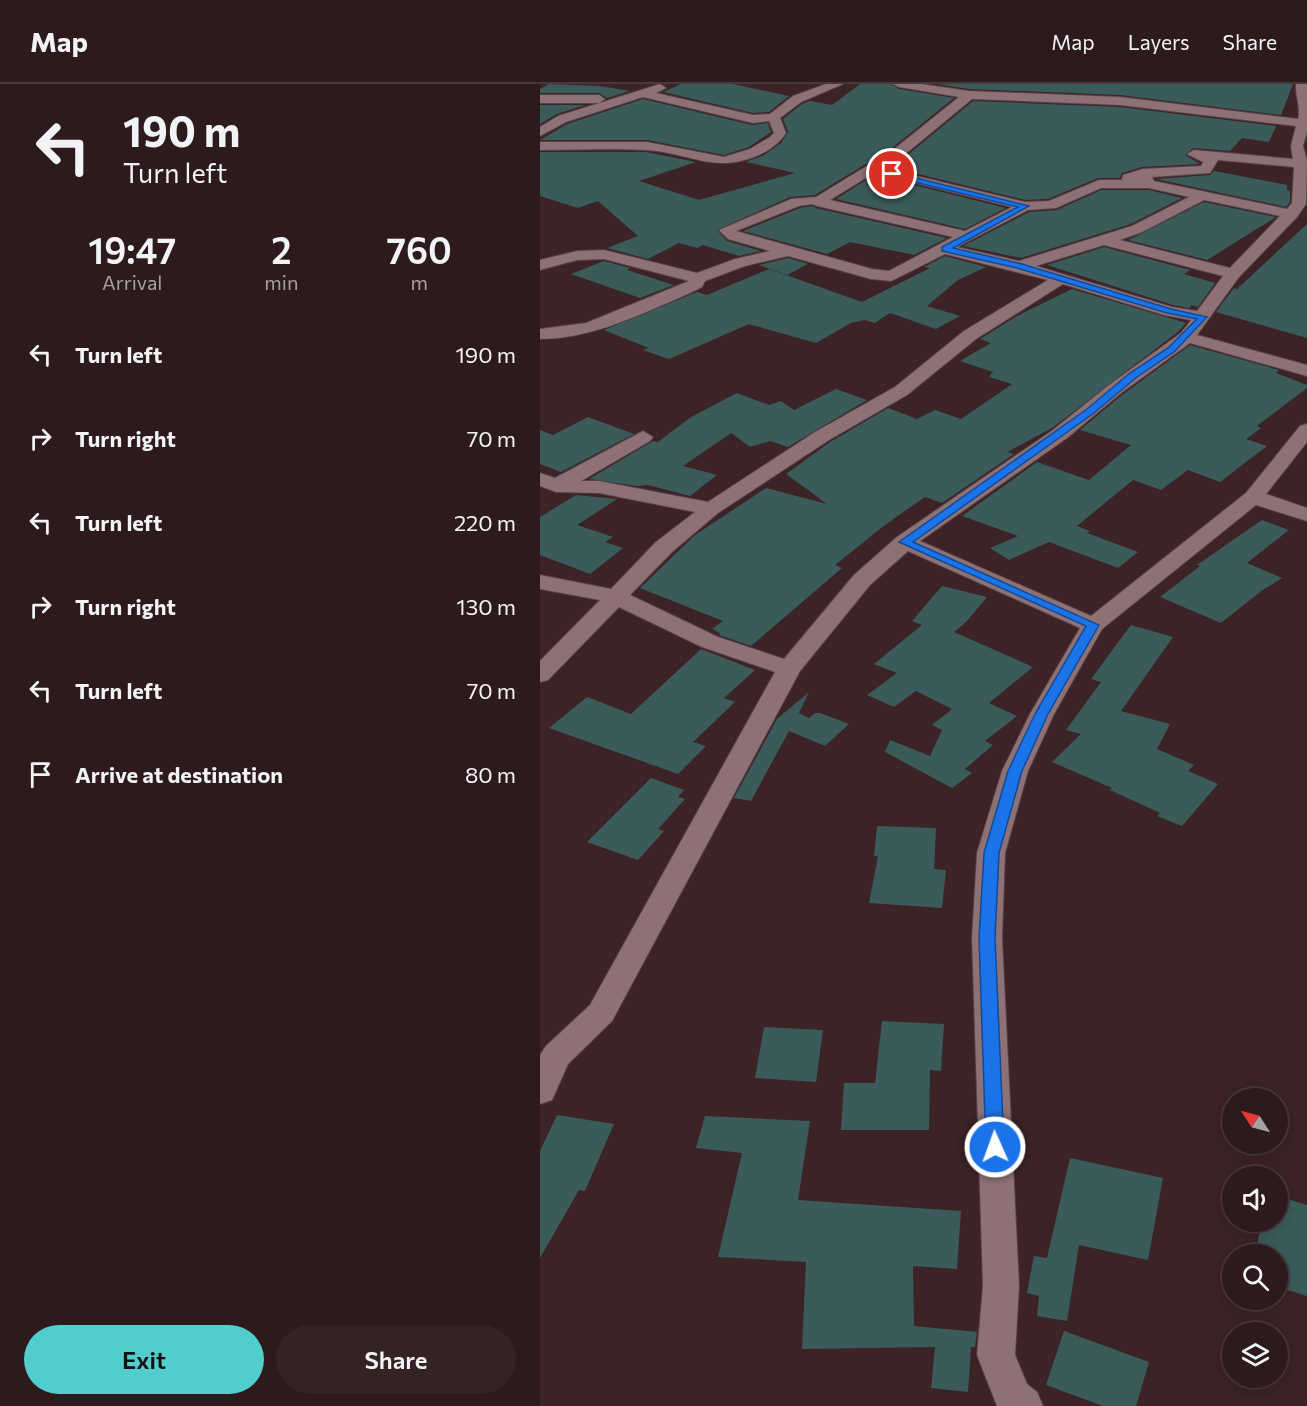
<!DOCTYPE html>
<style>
body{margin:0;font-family:Commissioner,sans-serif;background:#342325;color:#f1f3f6;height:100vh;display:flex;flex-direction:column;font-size:22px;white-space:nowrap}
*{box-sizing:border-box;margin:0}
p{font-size:20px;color:#a6a1a3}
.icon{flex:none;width:33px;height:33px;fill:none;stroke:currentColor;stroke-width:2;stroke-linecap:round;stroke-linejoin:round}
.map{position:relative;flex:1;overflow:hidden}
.details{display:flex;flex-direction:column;background:#2c1a1c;width:540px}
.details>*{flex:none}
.banner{background:#2c1a1c;color:#f1f3f6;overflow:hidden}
.needle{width:39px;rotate:306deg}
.tools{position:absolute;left:682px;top:1004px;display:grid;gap:12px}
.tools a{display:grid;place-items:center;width:66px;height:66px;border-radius:50%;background:#2c1a1c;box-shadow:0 3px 15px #0003,0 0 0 2px #48383b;font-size:30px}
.pin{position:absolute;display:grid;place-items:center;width:51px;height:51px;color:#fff;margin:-26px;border:3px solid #fff;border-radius:50%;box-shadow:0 2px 6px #0007}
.me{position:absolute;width:66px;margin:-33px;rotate:358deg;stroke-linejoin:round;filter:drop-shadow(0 0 4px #0008)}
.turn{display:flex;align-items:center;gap:21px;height:126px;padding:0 24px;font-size:27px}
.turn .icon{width:78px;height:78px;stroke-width:2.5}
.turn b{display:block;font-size:42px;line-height:51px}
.eta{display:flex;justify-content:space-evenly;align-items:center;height:102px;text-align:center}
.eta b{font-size:36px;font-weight:600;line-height:42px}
.action{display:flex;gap:12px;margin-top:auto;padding:12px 24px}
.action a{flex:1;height:69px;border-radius:36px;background:#52cdce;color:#111;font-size:24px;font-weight:600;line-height:69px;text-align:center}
.action a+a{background:#342325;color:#f1f3f6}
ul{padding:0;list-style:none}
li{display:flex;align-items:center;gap:18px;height:84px;padding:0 24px}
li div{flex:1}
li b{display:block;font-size:22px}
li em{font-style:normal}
header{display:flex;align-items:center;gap:36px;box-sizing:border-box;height:84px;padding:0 30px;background:#2c1a1c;border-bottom:2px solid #48383b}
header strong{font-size:28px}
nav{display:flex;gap:33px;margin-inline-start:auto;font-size:21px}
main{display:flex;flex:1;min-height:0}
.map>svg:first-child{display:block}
.building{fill:#3b5b5b}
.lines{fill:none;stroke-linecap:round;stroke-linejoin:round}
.street-casing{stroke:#564145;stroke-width:2}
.street{fill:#8e7174;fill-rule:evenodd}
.route{fill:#1a73e8;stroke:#114b97;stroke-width:1.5}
</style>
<header>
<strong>Map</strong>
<nav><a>Map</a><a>Layers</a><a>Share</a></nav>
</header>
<main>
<section class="details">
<div class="banner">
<div class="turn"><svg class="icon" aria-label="left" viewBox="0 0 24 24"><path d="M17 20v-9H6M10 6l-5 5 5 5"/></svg><div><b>190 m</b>Turn left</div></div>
</div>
<div class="eta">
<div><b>19:47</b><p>Arrival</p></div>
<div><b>2</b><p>min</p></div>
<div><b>760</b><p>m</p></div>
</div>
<ul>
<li><svg class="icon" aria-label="left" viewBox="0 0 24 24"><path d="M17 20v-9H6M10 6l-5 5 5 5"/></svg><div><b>Turn left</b></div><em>190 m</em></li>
<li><svg class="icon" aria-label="right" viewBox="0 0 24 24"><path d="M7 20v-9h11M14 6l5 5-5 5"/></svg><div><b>Turn right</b></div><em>70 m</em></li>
<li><svg class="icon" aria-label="left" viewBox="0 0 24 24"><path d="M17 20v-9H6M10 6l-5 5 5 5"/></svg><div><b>Turn left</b></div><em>220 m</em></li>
<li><svg class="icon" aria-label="right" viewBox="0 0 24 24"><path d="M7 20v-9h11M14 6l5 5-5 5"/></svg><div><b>Turn right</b></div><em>130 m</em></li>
<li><svg class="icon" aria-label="left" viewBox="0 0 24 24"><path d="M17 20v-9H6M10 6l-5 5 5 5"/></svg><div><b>Turn left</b></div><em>70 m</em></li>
<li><svg class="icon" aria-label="arrive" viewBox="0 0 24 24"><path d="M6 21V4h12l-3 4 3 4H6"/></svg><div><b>Arrive at destination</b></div><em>80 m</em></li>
</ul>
<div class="action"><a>Exit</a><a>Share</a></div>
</section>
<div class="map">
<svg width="767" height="1322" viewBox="0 0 767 1322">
<rect width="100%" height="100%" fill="#3b2326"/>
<!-- building -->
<g class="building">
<polygon points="9,0 60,2 90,7 67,14 59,9 0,9 0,5"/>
<polygon points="141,0 193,0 249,12 229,28 213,29 123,8"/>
<polygon points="320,0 351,0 359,5 414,14 352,64 275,111 250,113 177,146 187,157 221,167 199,172 163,161 157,164 139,159 108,175 67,164 98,152 58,117 38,124 0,112 0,68 106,68 156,78 99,97 159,116 255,89 206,78 224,71 241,59 248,48 243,35 262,20 270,17 292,21"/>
<polygon points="397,0 753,0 741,31 580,11 429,5"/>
<polygon points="103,15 212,41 228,39 231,48 209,63 184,71 107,56 0,56 27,40"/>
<polygon points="433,17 580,23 736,42 729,58 702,54 690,67 653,64 645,71 660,80 602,83 582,89 580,94 558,94 508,115 485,116 349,83 364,74"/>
<polygon points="0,21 45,21 17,30 0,40"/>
<polygon points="674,87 747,101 747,106 750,107 750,118 746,123 616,95 670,91"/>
<polygon points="334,91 466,124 425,145 296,115"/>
<polygon points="561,106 609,106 642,114 591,140 481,174 423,162 489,128 517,126"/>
<polygon points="664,118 736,133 667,176 588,156"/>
<polygon points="272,122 276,124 407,154 374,171 310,158 287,170 203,147 260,124"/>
<polygon points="767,140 767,254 676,228 694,204 697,205"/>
<polygon points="564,163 650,186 644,190 675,199 658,223 651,221 650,224 633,221 507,181"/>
<polygon points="405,172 446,183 418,196 387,222 420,232 396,245 350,229 335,239 324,236 311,239 276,259 209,240 129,275 103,266 109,264 64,246 157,208 167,211 229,185 322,218 390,184 384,183"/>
<polygon points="248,174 268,180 247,191 219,181"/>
<polygon points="64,177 90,184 87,186 134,201 100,214 31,190"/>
<polygon points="532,205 646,239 639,247 512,344 467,368 474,370 402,419 385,413 345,441 295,481 302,484 211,562 179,551 180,549 172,545 183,537 100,504 155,451 226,404 287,420 246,390 290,358 348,324 377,335 395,326 421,335 472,300 449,293 453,288 420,277 451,259 440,255 477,232"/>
<polygon points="650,261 739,286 736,289 767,301 767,304 717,342 721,344 706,355 727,362 680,398 648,386 621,406 593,396 537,442 550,447 547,449 598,468 578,484 509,458 469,476 450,464 478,452 422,432 497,378 549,396 591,361 540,346 582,311"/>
<polygon points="296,305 327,316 248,363 230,357 210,363 191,349 143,382 177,391 150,412 108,401 97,402 49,395 113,357 118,358 151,333 197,309 229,321 241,317 254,326"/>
<polygon points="48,333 94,350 21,388 0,380 0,346 13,351"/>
<polygon points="36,411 77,415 37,441 73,453 65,458 83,464 50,490 0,471 0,433"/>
<polygon points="722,436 749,446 707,479 742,494 720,508 681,539 620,513 660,482 657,481"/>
<polygon points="402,502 447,513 426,538 414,548 493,583 449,619 477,632 445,657 453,661 425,685 432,689 412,704 345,668 350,656 390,672 402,646 392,641 412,625 376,607 354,623 327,611 357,589 334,580 382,541 372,537"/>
<polygon points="591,541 633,553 581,627 630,640 617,665 654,681 648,687 678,700 642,742 617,732 620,729 570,706 572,704 512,678 541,650 526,646 561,598 551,595"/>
<polygon points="161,565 215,586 184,614 195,618 153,658 166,662 138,690 9,644 47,613 91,630"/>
<polygon points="269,608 259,629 269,634 275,629 280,629 309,640 285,662 249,647 211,717 194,714 237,635"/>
<polygon points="111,694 144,706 138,713 145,715 118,745 124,747 98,776 47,758"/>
<polygon points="337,742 396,744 394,785 406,786 402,824 329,819 338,772 334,772"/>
<polygon points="342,937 404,940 401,987 390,986 389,1046 301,1046 304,999 335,999"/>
<polygon points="224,943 283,946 276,998 215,994"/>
<polygon points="17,1031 74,1040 45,1107 39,1106 0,1174 0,1067"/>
<polygon points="165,1032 270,1037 258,1116 421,1127 417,1185 373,1182 374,1242 437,1248 435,1263 431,1263 428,1308 391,1304 395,1263 262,1265 266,1178 178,1173 202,1069 156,1064"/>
<polygon points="530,1074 623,1094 608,1176 539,1161 527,1237 497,1232 499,1212 487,1209 494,1172 507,1174"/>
<polygon points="738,1112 767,1121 767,1212 738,1203 738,1170 715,1170 722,1137 738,1137"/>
<polygon points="524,1247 609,1278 596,1322 563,1322 506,1301"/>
</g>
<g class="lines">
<defs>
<g id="street">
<path d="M286,0H303L261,18L240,34L246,49C238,61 227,68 214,73C172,89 147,68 106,66C71,64 35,66 0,66V58H107L184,73L210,65L230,53L234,49L229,37L213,39L103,13L26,38L0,52V43L18,32L120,0L126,4L116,9L213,31L230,30L253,12Z"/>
<path d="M353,0H381L429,7L580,13L758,35C761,23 755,12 756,0H767V48L763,62L767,76L766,120L757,133L699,193L657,251L767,281V292L650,259L581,309L527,354L380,457L551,532L706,409L760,342L767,340V358L726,410L767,424V437L716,421L562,545L514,630L488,687L465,769L462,854L479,1202L475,1271L487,1300L497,1308L503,1322H457L437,1271L443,1202L432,854L437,769L462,687L490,630L540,544L368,467L330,501L260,587L72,937L28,980L12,1016L0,1020V971L6,962L50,921L235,588L162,563L79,523L8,596L0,598V577L60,516L0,505V491L71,505L116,458L155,428L59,409L16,408L0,402V389L15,394L103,347L113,353L110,357L41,397H59L168,418L275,348L355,303L424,247L508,196L405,170L351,197L331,195L248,172L205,182L165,197L162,203L148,210C101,230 52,255 0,255V245L46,239L149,197L64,175L37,176L0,186V176L37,167L64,166L157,189L195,175L230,167L188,155L179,146L251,115L276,113L353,66L419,13L359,3ZM432,15L580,21L756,42L751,62L753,75L654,66L647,70L663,78L661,82L603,85L583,91L582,96H559L509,117L485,118L343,84L363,72ZM678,76L754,83L752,119L747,125L614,97L612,93L670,89ZM334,89L472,123L425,147L290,116ZM561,104H609L649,113L592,142L479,177L417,163L488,126L516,124ZM664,116L740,132L690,184L580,156L602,148ZM272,120L277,122L413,153L349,187L332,185L196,147L259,122ZM564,161L683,192L657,227L632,223L496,182ZM523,200L624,231L651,236L641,249L569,301L513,346L357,453L314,491L244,575L178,553L90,511L132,468L178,429L289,356L367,311L436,255Z"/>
<polygon points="0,11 59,11 65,15 59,19 0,19"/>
</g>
</defs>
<!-- street casing -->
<use href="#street" class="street-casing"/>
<!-- street -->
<use href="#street" class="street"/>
</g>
<!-- route -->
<polygon class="route" points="352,88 489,122 413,164 482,180 631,225 667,233 634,268 597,293 554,329 373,458 559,541 508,630 482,687 459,769 455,854 464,1063 462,1068 455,1070 449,1068 446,1063 439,854 444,769 468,687 495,630 546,542 359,458 547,325 590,289 628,264 657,235 627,229 477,184 402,167 402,163 478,123 349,92"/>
</svg>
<div class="tools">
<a><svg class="needle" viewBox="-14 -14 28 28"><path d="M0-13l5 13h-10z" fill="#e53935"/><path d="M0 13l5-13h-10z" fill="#a6a1a3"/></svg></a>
<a><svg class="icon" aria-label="sound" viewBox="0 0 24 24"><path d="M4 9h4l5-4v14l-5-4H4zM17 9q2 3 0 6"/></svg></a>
<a><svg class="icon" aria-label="search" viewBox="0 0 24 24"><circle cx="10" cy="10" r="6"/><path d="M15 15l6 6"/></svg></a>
<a><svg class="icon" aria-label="layers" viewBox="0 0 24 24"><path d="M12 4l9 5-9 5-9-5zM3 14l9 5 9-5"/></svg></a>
</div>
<div class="pin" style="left:352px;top:90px;background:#d93025"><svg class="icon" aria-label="arrive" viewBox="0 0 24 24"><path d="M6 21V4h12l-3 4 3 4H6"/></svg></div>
<svg class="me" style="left:455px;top:1063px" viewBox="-20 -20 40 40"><circle r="17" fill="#1a73e8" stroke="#fff" stroke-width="3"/><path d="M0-11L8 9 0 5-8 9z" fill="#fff"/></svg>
</div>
</main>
